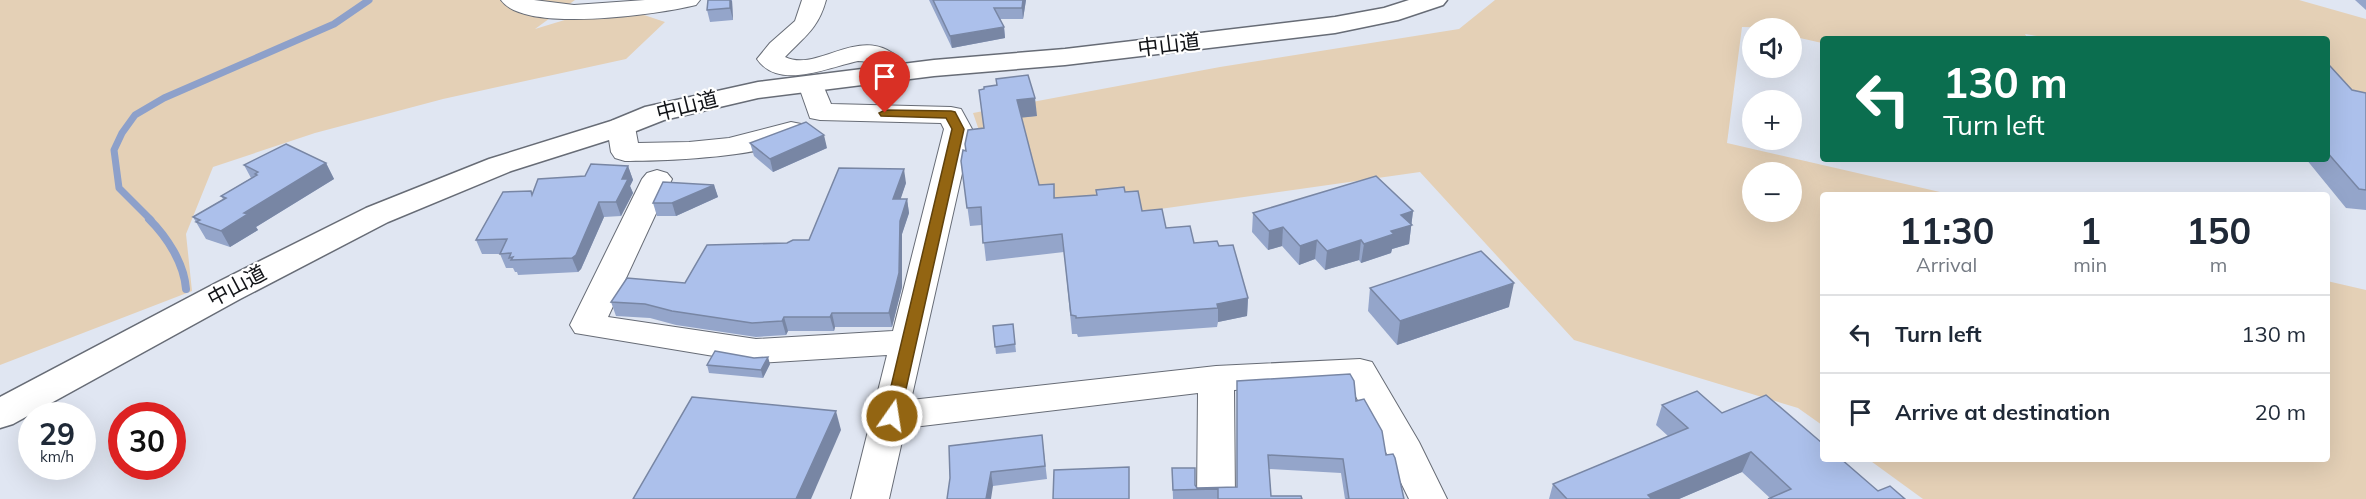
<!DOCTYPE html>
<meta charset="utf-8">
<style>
body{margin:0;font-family:Mulish,"Noto Sans JP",sans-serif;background:#f6f6f7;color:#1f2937;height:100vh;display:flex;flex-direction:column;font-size:22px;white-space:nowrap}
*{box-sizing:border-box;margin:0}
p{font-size:20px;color:#747a83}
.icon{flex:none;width:33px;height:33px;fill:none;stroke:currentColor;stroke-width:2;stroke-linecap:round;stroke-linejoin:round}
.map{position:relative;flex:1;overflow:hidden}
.side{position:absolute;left:1820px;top:192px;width:510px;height:270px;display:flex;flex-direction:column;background:#fff;border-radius:6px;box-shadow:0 6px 24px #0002}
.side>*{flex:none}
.guide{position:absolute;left:1820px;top:36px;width:510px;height:126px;border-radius:6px;box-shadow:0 6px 24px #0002;background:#0b6e4f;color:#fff;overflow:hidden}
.buttons{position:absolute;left:1742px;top:18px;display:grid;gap:12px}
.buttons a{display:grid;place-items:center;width:60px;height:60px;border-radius:50%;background:#fff;box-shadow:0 6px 24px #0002;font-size:30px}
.speed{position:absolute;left:18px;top:402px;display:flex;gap:12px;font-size:30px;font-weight:700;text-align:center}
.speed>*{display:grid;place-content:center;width:78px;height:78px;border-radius:50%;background:#fff;box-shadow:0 6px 24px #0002;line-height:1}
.speed small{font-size:15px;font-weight:400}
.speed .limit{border:9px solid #d22;background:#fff;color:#111}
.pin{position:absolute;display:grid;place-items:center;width:51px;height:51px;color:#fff;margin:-62px -26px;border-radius:50% 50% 50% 0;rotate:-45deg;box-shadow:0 0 6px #0007}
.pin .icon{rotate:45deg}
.me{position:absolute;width:66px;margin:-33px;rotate:13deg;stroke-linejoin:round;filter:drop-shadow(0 0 4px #0008)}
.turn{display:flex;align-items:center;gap:21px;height:126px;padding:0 24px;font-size:27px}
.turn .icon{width:78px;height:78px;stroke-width:2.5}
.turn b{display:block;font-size:42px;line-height:51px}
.eta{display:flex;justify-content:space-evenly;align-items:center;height:102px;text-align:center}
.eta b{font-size:36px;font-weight:700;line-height:42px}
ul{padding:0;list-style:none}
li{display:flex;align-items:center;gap:18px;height:78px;padding:0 24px;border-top:2px solid #e0e1e3}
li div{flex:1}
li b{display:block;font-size:22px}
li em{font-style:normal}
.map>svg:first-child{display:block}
.green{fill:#e4d0b6;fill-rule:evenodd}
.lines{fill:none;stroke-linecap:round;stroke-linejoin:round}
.stream-far1{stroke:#8da0ca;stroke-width:7}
.stream{stroke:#8da0ca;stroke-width:8}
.minor-casing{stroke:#676c76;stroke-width:2}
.highway-casing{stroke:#676c76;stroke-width:3}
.minor{fill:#fff;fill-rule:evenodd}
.highway{fill:#fff;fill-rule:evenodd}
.wall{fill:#94a5ca}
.shaded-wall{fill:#7886a4}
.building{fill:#acc0eb;stroke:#7886a4;stroke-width:1.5}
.route{fill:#936512;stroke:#60420c;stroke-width:1.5}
.labels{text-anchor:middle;stroke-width:4.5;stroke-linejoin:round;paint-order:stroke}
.street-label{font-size:21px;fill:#111317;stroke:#fff}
</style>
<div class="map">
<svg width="2366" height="499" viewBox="0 0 2366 499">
<rect width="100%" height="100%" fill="#e0e6f2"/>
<!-- green -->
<g class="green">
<polygon points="0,0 575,0 535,29 614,5 665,22 626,59 443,99 315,133 213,167 186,234 192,291 0,365"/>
<path d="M1495,0H2299L2366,19V96L2327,88L2326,39H2056L2025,34L2028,39H1822V43L1791,36V28L1742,27L1727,143L1953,195H1822V425L1798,408L1574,340L1420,172L1062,223L993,171L973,113L1220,67L1459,29ZM1752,172H1791V212H1752Z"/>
<polygon points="2327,281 2366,290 2366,499 1923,499 1868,459 2326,459"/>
</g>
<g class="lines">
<!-- stream-far1 -->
<polyline class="stream-far1" points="151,220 119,188 114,150 122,133 135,115 164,98 334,24 369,0"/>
<!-- stream -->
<path class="stream" d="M149,219C167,237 184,263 186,289"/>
<defs>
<g id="minor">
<path d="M501,0H534L574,5L645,0H700L696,5C660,14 525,34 501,0Z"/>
<path d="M802,0H826C818,29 805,36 785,57C822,75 869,11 912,73L908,79C883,85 885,62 858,61C829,67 779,91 757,59L770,43L795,21Z"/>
<polygon points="811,76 820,78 831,104 951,107 961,109 972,129 911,400 1216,366 1360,359 1372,362 1419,442 1447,499 1409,499 1381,442 1349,384 1234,390 1235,499 1197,499 1198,393 905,428 889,499 851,499 887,355 756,363 575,333 570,325 642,179 647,173 657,170 667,173 672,179 608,317 756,339 893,331 944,129 941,123 820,120 810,118 798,84 802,78"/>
<path d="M621,119L631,121L635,127L638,143L689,142L729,138L791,122L801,124L805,130C786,158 659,161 625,161L615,158L611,152L607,127L611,121Z"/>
</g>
<polygon id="highway" points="1409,0 1447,0 1443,5 1398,20 1335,33 1065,65 934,76 758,98 664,120 631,133 511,171 388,222 240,299 13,424 0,428 0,397 216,283 366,208 489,159 611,121 645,107 758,82 934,60 1065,49 1335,17 1384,8"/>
</defs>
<!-- minor casing -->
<use href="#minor" class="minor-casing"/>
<!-- highway casing -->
<use href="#highway" class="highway-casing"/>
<!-- minor -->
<use href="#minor" class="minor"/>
<!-- highway -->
<use href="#highway" class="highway"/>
</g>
<!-- wall -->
<g class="wall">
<polygon points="708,0 732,0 733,20 710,22 707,10"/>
<polygon points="929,0 1026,0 1023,19 1000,19 1004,27 1005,38 952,48"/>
<polygon points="2355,0 2366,0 2366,10"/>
<polygon points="2326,66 2352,90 2366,93 2366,210 2346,208 2306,159 2326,159"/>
<polygon points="996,79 1037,116 1021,117 1039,185 1054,184 1055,198 1096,195 1096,190 1125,192 1142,211 1166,228 1194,243 1219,246 1248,298 1247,316 1218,322 1217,327 1078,337 1077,334 1072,334 1064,252 986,261 982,225 970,226 961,161 966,151 965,144 984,128 984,89 996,85"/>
<polygon points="750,143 827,148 773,172 754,156"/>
<polygon points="326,163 334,179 256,227 258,230 230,247 206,239 193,217 223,199 221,196 251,178 244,165"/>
<polygon points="628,166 633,180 630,186 633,193 621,216 604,217 581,269 578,272 518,275 517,272 515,272 513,268 506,268 500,254 482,254 476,240 532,194"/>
<polygon points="906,183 900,199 907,199 909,213 902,234 902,287 892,327 835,327 834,331 788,331 786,335 756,337 676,325 650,318 616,316 611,302 685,283 787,243 809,240"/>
<polygon points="714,185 718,197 676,216 657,216 653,203"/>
<polygon points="1413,211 1409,244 1392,249 1391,253 1361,263 1359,260 1325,270 1315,259 1299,265 1282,246 1268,250 1252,232 1253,213"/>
<polygon points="1370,288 1509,307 1397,345 1368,311"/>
<polygon points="1013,324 1016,352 996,354 993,326"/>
<polygon points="770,364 763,378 709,373 707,365"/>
<polygon points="1237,381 1356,401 1386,455 1404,499 1345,499 1341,473 1269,469 1271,496 1302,499 1173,499 1172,468 1197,488 1237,487"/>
<polygon points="1662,405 1722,413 1878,491 1770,498 1742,472 1679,499 1549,499 1553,484 1668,436 1656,425"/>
<polygon points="1042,435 1047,479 993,486 947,499"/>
</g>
<!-- shaded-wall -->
<g class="shaded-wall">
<polygon points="730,0 732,1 733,20 730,8"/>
<polygon points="1023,0 1026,0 1023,19 1022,8"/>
<polygon points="1004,27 1005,38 952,48 950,36"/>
<polygon points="1035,98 1037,116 1019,118 1017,100"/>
<polygon points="824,135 827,148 773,172 770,159"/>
<polygon points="326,163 334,179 256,227 258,230 230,247 221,231 244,213"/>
<polygon points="628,166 633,180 630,186 633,193 621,216 616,202 622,179"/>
<polygon points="904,169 906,183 896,213 893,199"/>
<polygon points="714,185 718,197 676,216 672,203"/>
<polygon points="907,199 909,213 902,234 902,287 892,327 889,313 900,221"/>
<polygon points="599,202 604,217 581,269 578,272 572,258"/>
<polygon points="1413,211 1409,244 1392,249 1391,253 1361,263 1364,244 1391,231 1401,215"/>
<polygon points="1283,227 1282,246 1268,250 1269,231"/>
<polygon points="1317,240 1315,259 1299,265 1300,246"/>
<polygon points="1361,240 1359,260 1325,270 1327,251"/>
<polygon points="1514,283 1509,307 1397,345 1400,321"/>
<polygon points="1248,298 1247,316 1218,322 1218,308 1217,304"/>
<polygon points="832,313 835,327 834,331 830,317"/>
<polygon points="784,317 788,331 786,335 782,321"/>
<polygon points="768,357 770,364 763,378 761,370"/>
<polygon points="836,411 841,430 811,499 796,499"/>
<polygon points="1751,452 1742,472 1679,499 1647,499 1648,495"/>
<polygon points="991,472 993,486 991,499 986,499"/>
</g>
<!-- building -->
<g class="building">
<polygon points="708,0 730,0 730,8 707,10"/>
<polygon points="933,0 1023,0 1022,8 994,8 1004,27 950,36"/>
<polygon points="2326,66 2330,66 2352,90 2366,93 2366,190 2359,189 2326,151"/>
<polygon points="1028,75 1035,98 1017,100 1039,185 1054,184 1054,198 1097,195 1096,190 1124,187 1125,192 1138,191 1142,211 1162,209 1166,228 1190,226 1194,243 1217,241 1219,246 1233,245 1248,298 1217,304 1218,308 1076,318 1076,316 1071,315 1062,234 983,243 981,207 967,208 961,161 963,150 966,151 965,144 968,130 984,128 979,90 984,89 984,87 997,85 996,79"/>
<polygon points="806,122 824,135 770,159 750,143"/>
<polygon points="286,144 326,163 244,213 248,214 221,231 196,222 200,220 193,217 226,198 221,196 257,175 255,174 258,172 244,165"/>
<polygon points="591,164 628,166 622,179 628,179 616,202 599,202 576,255 572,258 511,260 513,257 509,258 511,253 500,254 507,239 476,240 503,192 531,191 532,195 538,179 585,176"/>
<polygon points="839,168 904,169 893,199 907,199 900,221 899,273 889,313 832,313 830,317 784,317 782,321 752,323 672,311 645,304 611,302 627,278 685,283 707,245 787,243 793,240 809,240"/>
<polygon points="1376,176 1413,211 1401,215 1412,225 1391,231 1394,234 1364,244 1361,240 1327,251 1317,240 1300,246 1283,227 1269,231 1253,213"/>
<polygon points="663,182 714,185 672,203 653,203"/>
<polygon points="1481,251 1514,283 1400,321 1370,288"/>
<polygon points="1013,324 1015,344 995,347 993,326"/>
<polygon points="715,351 754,358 768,357 761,370 707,365"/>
<polygon points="1350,374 1354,381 1356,401 1364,399 1382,431 1386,455 1393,454 1395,458 1404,499 1346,499 1349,499 1343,459 1268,455 1271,496 1301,496 1302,499 1218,499 1218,489 1173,490 1172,468 1195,468 1195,485 1197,488 1237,487 1237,381"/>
<polygon points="1697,391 1722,413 1766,395 1822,443 1822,459 1841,459 1878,491 1890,486 1905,499 1768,499 1791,489 1751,452 1648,495 1652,499 1567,499 1553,484 1688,428 1662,405"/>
<polygon points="692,397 836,411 796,499 633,499"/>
<polygon points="1042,435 1045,466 991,472 986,499 947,499 950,478 949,446"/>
<polygon points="1129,467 1129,499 1053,499 1054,470"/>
</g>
<!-- route -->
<polygon class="route" points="885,110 951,111 955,112 964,129 900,416 897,420 886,420 884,416 952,129 946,118 881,116 879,113"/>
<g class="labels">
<!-- street labels -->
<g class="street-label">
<text transform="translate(1169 45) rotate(-7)" y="7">中山道</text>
<text transform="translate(687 106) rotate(-14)" y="7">中山道</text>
<text transform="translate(237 286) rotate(-28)" y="7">中山道</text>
</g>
</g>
</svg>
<div class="buttons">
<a><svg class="icon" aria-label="sound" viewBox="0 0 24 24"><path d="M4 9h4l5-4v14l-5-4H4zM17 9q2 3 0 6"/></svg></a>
<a>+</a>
<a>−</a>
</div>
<div class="speed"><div>29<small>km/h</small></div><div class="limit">30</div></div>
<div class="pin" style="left:885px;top:113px;background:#d93025"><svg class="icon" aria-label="arrive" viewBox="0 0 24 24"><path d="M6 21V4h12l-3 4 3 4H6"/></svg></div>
<svg class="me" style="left:892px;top:416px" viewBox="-20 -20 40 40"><circle r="17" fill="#936512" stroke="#fff" stroke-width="3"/><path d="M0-11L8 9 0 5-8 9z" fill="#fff"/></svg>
<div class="guide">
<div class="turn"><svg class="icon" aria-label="left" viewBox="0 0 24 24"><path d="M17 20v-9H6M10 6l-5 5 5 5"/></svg><div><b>130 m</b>Turn left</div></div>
</div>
<section class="side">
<div class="eta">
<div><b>11:30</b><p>Arrival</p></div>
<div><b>1</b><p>min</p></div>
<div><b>150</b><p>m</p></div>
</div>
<ul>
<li><svg class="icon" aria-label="left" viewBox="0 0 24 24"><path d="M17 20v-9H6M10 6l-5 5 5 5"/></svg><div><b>Turn left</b></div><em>130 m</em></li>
<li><svg class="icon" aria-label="arrive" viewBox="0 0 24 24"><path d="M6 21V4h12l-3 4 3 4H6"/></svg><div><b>Arrive at destination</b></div><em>20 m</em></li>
</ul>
</section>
</div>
